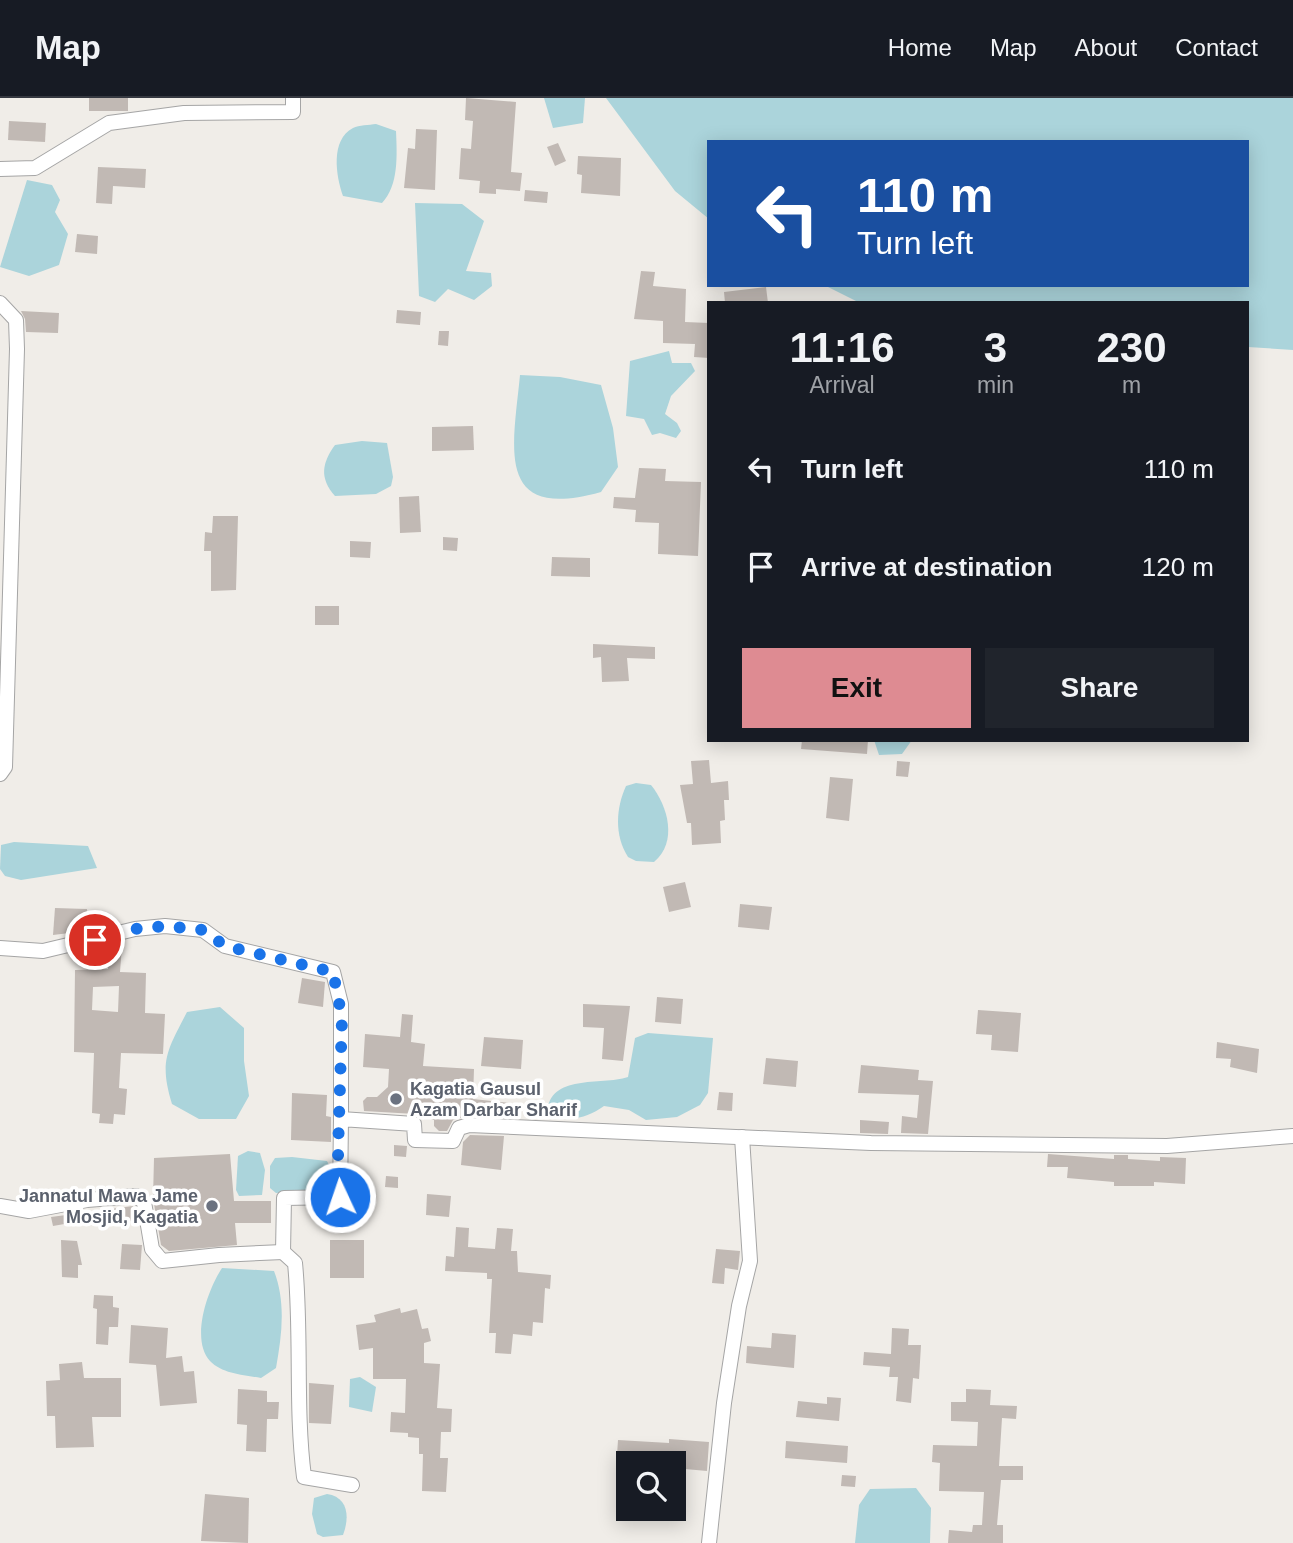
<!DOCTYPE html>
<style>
body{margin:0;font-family:Helvetica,sans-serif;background:#20242c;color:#f1f3f6;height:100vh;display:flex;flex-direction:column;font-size:26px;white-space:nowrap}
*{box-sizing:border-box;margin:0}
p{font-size:23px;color:#9ea1a6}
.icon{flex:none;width:38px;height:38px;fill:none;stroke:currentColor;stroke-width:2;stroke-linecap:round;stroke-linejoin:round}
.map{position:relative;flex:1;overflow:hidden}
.details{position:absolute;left:707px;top:203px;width:542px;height:441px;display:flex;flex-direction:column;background:#171b24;border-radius:0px;box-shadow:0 4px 18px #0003}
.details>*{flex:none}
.hud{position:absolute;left:707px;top:42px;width:542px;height:147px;border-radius:0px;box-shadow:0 4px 18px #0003;background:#1a4fa0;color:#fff;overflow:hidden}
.tools{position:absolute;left:616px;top:1353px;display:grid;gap:14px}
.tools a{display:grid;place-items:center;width:70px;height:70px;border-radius:0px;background:#171b24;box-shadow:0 4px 18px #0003;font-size:35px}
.pin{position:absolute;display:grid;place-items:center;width:60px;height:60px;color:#fff;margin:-30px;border:4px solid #fff;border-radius:50%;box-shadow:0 2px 7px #0007}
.me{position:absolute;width:77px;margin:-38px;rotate:357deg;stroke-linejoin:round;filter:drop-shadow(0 0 5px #0008)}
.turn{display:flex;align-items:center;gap:24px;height:147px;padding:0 35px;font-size:32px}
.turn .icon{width:91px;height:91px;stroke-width:2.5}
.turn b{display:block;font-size:49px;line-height:60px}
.eta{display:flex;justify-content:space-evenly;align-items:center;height:119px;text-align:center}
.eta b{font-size:42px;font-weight:700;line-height:49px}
.action{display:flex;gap:14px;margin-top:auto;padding:14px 35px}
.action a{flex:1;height:80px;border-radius:0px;background:#de8b92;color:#111;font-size:28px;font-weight:700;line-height:80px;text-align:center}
.action a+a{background:#20242c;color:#f1f3f6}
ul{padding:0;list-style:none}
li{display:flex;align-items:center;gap:21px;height:98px;padding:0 35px}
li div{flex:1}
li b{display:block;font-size:26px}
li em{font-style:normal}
header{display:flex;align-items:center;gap:42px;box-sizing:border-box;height:98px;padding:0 35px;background:#171b24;border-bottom:2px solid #363941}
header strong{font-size:33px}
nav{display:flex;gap:38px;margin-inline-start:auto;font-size:24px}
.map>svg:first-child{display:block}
.water{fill:#abd4db}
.building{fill:#c1b9b4;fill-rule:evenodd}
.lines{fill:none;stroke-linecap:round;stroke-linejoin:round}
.street-casing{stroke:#a5a5a5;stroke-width:16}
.street{stroke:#fff;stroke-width:14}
.route{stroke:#1a73e8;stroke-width:12;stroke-dasharray:0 21.6}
.worship-dot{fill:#6b7280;stroke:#fff;stroke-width:2.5}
.labels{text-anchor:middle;stroke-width:7;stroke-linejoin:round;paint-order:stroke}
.worship-label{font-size:18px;font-weight:bold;fill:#5b616d;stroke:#fff;text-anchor:start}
</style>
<header>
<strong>Map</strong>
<nav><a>Home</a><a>Map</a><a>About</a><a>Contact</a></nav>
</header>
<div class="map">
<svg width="1293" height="1445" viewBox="0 0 1293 1445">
<rect width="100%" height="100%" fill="#f0ede8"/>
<!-- water -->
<g class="water">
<polygon points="544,0 585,0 583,25 553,30"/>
<polygon points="606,0 1293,0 1293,252 1248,249 1248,205 860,205 824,187 1248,187 1248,44 709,44 709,121 675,93"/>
<path d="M376,26L396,33C397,57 399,87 382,105L343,98C336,78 330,42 353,30C359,27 369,27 376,26Z"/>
<polygon points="27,82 52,87 60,102 55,114 68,136 59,167 29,178 0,169"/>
<polygon points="415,105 462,106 484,123 466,173 491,175 492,188 474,202 448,191 435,204 419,198"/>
<polygon points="669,253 672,265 691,265 695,273 671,298 665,316 677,325 681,333 676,340 660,335 652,337 644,321 626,318 630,263"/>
<path d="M520,277L560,279L601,287L613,330L618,369L601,394C494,424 513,350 520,277Z"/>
<path d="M362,343L387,345L393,379L391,388L376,396L335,398C319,380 322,365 335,347Z"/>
<polygon points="874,642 912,642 902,656 879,657"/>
<path d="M636,685L651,687C668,708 678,744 654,764L636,763L628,759C614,737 616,710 626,688Z"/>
<polygon points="14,744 88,748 97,770 21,782 5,778 0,771 1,747"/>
<path d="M220,909L244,930V963L249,998L236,1021H199L172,1006C159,963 167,953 187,914Z"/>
<path d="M648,935L713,940L708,995L700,1007L677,1019L646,1022L629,1012L604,1008C586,1021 569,1024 547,1015C550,975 600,988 628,979L635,940Z"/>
<polygon points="248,1053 260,1055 265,1072 262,1097 239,1098 236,1092 238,1058"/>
<polygon points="292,1059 327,1063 332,1073 326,1092 276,1095 270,1090 270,1068 275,1060"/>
<path d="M222,1170L274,1173C286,1204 282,1237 276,1270L261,1280C245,1277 222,1276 210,1263C190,1241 208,1191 222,1170Z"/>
<polygon points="360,1279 376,1289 372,1314 349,1309 350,1281"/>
<polygon points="916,1390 931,1410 930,1445 855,1445 859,1407 870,1391"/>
<path d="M327,1396C348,1399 350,1419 343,1437L323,1439L317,1436L312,1416L314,1400Z"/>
</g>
<!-- building -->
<g class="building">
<rect x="89" y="0" width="39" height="13"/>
<polygon points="466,0 516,4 511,74 522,75 520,93 496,91 496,96 479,95 480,83 459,81 461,50 471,51 473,23 465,22"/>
<polygon points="9,23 46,25 45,44 8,42"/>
<polygon points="416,31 437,32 435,92 404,90 408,50 415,51"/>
<polygon points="558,45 566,63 555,68 547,49"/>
<polygon points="578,58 621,60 620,98 581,95 582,77 577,76"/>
<polygon points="98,69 146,71 145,90 113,88 112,106 96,105"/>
<polygon points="525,92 548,94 547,105 524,103"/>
<polygon points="77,136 98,138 97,156 75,154"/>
<polygon points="641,173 655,174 653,188 686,191 685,224 709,225 709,260 694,259 695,246 663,245 663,223 634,221"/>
<polygon points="766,189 768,205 725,205 724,194"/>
<polygon points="397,212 421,214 420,227 396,225"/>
<polygon points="21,213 59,215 58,235 26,234 25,221"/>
<polygon points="439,233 449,233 448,248 438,247"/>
<polygon points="473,328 474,352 432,353 432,329"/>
<polygon points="639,370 666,371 665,383 701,384 698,458 658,456 659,425 635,424 636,412 613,410 614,399 635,400"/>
<polygon points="419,398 421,434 400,435 399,399"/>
<polygon points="213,418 238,418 236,492 211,493 211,453 204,453 205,434 212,435"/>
<polygon points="443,439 458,440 457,453 443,452"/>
<polygon points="350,443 371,444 370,460 350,459"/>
<polygon points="552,459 590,460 590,479 551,478"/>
<rect x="315" y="508" width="24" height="19"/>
<polygon points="593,546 655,549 655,561 627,560 629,583 602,584 601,559 593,560"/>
<polygon points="802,642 868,642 867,656 801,651"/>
<polygon points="709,662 711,685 728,683 729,702 724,702 725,722 720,723 721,745 692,747 691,725 687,725 680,687 693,686 691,663"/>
<polygon points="897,663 910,664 908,679 896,678"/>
<polygon points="830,679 853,681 849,723 826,720"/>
<polygon points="685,784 691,809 669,814 663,789"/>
<polygon points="740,806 772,809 769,832 738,829"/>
<polygon points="55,810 87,811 86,833 53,837"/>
<path d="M109,847L122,848L120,874L146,875L145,915L165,916L163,956L121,955L119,990L127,991L125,1017L114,1016L113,1026L99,1025L100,1016L92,1015L94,955L74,954L75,872L108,871ZM119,888L118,914L92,912L93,889Z"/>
<polygon points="302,880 325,884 323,909 298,905"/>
<polygon points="657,899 683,901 681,926 655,924"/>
<polygon points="583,906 630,908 623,963 602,961 604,930 583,929"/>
<polygon points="978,912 1021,915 1018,954 991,952 992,937 976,936"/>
<polygon points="402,916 413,917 411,944 425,946 423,968 474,971 473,1001 519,1006 518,1020 467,1018 453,1022 447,1033 439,1033 434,1028 434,1022 415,1016 364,1013 363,1003 367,999 377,999 388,989 389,971 363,969 365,936 400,939"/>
<polygon points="484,939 523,942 521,971 481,968"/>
<polygon points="1217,944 1259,951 1257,975 1230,969 1231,961 1216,960"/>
<polygon points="766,960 798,963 796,989 763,986"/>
<polygon points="861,967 919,972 918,982 933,983 928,1036 901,1035 902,1018 917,1020 919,997 858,995"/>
<polygon points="719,994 733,995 732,1013 717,1012"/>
<polygon points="292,995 327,997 326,1018 331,1019 331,1044 291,1042"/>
<polygon points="860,1022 889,1024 888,1036 860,1035"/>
<polygon points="470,1037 504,1038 501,1072 461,1067 463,1044"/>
<polygon points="394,1047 407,1048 406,1059 394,1058"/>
<polygon points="230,1056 234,1103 271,1103 271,1125 235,1125 237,1147 169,1153 161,1147 153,1100 154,1060"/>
<polygon points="1048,1056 1114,1061 1114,1057 1128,1057 1128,1061 1160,1063 1160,1059 1186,1060 1185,1086 1154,1084 1154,1088 1114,1088 1114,1084 1067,1080 1068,1069 1047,1069"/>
<polygon points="386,1078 398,1079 398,1090 385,1089"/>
<polygon points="427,1096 451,1098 449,1119 426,1117"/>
<polygon points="348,1104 362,1105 361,1121 339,1119 340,1109"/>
<polygon points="133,1108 137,1122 117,1124 116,1117 53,1128 51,1119"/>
<polygon points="456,1129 469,1130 468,1149 495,1151 497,1130 513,1131 511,1153 517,1153 518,1174 551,1177 550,1191 545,1190 543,1225 533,1224 532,1238 513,1236 511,1256 495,1255 496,1235 489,1235 492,1181 487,1181 487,1175 445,1173 446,1158 454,1159"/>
<polygon points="61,1142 77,1143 82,1167 78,1167 78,1180 62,1179"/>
<rect x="330" y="1142" width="34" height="38"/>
<polygon points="122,1146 142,1147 140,1172 120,1171"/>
<polygon points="716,1151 740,1153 738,1172 725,1170 724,1186 712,1185"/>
<polygon points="94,1197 113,1198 113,1209 119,1210 118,1229 109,1229 108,1247 96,1246 97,1211 93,1210"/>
<polygon points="400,1210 401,1215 417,1211 422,1231 428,1230 431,1243 424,1245 424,1265 440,1266 437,1310 452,1311 451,1334 441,1334 440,1360 448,1360 446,1394 422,1393 423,1356 419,1356 419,1340 408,1339 408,1335 390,1334 391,1314 405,1315 406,1281 373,1281 373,1250 359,1252 356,1227 376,1224 374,1217"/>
<polygon points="131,1227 168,1230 166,1260 182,1258 184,1274 194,1273 197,1305 160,1308 156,1267 129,1265"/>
<polygon points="892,1230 909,1231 908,1247 921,1247 919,1281 913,1280 911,1305 896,1303 898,1279 889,1279 890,1269 863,1267 864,1254 891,1256"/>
<polygon points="772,1235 796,1237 794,1270 746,1265 747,1248 771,1250"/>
<polygon points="82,1264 84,1280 121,1280 121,1319 92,1319 94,1349 56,1350 55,1318 47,1318 46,1283 60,1282 59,1266"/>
<polygon points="309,1285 334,1287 331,1326 309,1325"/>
<polygon points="238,1291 267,1293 267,1304 279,1304 278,1321 267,1321 266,1354 246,1353 247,1327 237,1326"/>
<polygon points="966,1291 991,1292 990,1307 1017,1308 1016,1321 1002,1320 999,1368 1023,1368 1023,1382 1001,1382 997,1427 1003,1427 1003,1445 948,1445 949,1432 972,1434 973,1427 982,1427 984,1394 939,1393 940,1365 932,1364 933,1347 977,1348 978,1324 951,1323 951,1304 966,1304"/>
<polygon points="827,1299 841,1300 839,1323 796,1319 798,1303 827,1306"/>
<polygon points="669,1341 709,1344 707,1373 674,1370 674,1365 628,1365 628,1372 616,1372 618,1342 669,1345"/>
<polygon points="786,1343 848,1348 847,1365 785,1360"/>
<polygon points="842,1377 856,1378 855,1389 841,1388"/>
<polygon points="205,1396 249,1400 248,1445 201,1443"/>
</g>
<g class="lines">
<defs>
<g id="street">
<polyline points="0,71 35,70 109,25 184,15 293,14 293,0"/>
<polyline points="0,205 16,222 17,251 5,669 0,676"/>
<polyline points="0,850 43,853 135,831 165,828 203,832 225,848 333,874 341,906 341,1021"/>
<polyline points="0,1108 29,1113 87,1102 136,1098 144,1104 152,1151 162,1163 219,1157 283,1154"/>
<path d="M352,1387L304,1379C295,1308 302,1237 295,1165L283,1154L284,1100L340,1099L341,1021L414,1026L415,1042L453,1043L459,1030L469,1027L871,1045L1167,1048L1293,1038"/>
<polyline points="709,1445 724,1305 739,1208 750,1163 742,1039"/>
</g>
</defs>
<!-- street casing -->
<use href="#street" class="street-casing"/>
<!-- street -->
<use href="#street" class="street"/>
</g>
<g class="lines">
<!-- route -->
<polyline class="route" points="95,842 135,831 165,828 203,832 225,848 333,874 342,920 338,1055 340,1099"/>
</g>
<!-- markers -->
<g class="worship-dot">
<circle cx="396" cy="1001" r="7"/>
<circle cx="212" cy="1108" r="7"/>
</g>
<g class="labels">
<!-- worship labels -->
<g class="worship-label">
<text x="410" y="997">Kagatia Gausul<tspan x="410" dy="21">Azam Darbar Sharif</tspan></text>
<text x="198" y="1104" text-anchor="end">Jannatul Mawa Jame<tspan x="198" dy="21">Mosjid, Kagatia</tspan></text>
</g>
</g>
</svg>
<div class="tools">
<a><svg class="icon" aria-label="search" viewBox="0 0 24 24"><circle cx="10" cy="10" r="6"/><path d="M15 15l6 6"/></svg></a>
</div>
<div class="pin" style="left:95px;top:842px;background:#d93025"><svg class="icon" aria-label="arrive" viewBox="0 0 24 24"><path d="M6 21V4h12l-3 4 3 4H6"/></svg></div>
<svg class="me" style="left:340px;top:1099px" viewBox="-20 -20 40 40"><circle r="17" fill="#1a73e8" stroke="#fff" stroke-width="3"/><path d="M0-11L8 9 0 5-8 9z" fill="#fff"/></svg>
<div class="hud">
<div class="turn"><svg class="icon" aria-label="left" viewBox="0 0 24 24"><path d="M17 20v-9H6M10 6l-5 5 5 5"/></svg><div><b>110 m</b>Turn left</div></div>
</div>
<section class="details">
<div class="eta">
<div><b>11:16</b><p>Arrival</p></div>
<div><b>3</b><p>min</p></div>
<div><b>230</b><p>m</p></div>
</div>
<ul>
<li><svg class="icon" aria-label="left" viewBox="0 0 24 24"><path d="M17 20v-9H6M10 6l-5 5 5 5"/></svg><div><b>Turn left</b></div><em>110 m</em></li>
<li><svg class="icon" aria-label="arrive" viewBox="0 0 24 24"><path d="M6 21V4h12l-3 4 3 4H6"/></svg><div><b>Arrive at destination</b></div><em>120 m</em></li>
</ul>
<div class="action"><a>Exit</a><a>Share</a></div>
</section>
</div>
